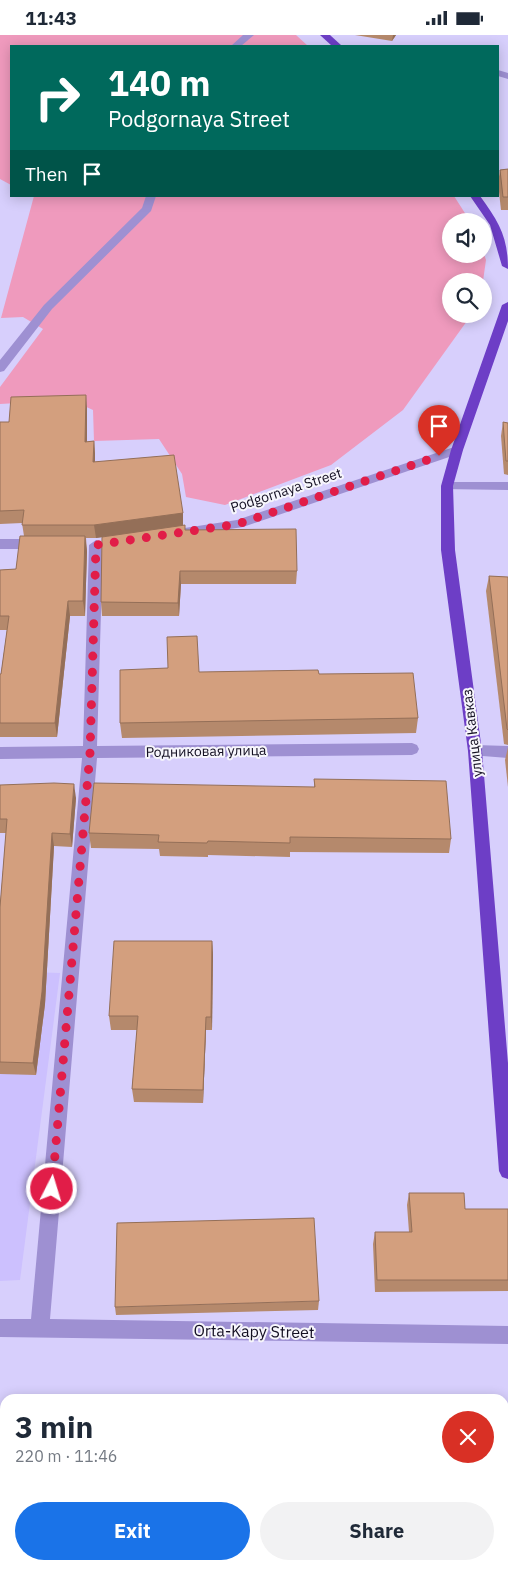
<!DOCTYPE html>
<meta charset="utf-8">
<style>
body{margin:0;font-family:"IBM Plex Sans",sans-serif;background:#f2f2f3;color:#1f2937;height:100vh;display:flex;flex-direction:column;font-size:19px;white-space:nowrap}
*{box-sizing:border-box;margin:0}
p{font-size:16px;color:#747a83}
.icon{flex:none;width:28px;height:28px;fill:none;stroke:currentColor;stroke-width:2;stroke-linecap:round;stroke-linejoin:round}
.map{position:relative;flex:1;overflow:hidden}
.drawer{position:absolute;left:0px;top:1359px;width:509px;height:176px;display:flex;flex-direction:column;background:#fff;border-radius:15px 15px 0 0;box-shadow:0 2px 12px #0003}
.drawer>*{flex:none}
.banner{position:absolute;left:10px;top:10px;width:489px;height:152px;border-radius:0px;box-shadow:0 2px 12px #0003;background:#00695c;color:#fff;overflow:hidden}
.buttons{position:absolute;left:442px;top:178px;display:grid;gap:10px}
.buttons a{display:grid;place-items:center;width:50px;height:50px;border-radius:50%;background:#fff;box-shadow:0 2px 12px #0003;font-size:25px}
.pin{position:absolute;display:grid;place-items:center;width:42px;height:42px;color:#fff;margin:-51px -21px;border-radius:50% 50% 50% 0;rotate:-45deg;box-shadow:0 0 5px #0007}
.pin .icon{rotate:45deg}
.me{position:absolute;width:55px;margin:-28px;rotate:5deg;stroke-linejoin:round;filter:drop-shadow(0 0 4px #0008)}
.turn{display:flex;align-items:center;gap:18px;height:105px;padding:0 15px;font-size:22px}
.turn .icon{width:65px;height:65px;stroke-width:2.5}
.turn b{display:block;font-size:35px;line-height:42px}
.then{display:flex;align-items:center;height:48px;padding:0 15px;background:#0003;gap:10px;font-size:19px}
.round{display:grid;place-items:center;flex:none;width:52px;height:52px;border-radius:26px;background:#f2f2f3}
.summary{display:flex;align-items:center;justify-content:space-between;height:85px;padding:0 15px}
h1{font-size:30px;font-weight:800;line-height:38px}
.action{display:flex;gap:10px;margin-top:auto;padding:10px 15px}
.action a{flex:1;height:58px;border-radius:30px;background:#1a73e8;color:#fff;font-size:20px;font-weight:800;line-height:58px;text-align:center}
.action a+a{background:#f2f2f3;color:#1f2937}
.status{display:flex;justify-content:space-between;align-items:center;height:35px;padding:0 25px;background:#fff;direction:ltr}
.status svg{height:14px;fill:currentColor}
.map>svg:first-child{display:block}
.built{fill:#ccc0fe}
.green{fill:#ef9abd}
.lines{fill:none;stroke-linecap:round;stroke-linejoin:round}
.service{fill:#9e90d2;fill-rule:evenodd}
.minor{fill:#9e90d2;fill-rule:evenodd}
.trunk{fill:#6d3ec6;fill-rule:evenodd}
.wall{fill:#b5896c}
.shaded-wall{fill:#946f58}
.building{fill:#d39f7e;stroke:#946f58}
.route{stroke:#e11d48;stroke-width:9;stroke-dasharray:0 16.2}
.labels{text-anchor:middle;stroke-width:4;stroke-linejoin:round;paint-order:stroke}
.street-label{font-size:14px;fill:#130f22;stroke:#f7f6fc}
.near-street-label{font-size:16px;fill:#130f22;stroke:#f7f6fc}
</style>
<div class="status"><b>11:43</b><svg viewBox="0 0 49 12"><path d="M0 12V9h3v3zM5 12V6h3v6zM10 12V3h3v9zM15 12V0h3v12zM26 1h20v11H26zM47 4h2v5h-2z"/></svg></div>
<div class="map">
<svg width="508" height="1534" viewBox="0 0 508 1534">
<rect width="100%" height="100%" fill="#d7cffc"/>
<!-- built -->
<polygon class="built" points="0,936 60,938 20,1245 0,1246"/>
<!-- green -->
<g class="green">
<polygon points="0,0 296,0 308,11 11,11 11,150 0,144"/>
<polygon points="34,161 454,161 470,186 451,186 451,219 484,219 486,225 483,246 451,246 451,279 472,279 403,375 331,430 225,470 186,462 182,439 159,404 94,406 93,375 71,365 0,369 0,352 43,294 23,282 1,283"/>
</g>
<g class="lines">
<!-- service -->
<g class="service">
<polygon points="243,0 254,0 241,11 231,11"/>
<polygon points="498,35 508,38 508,44 498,41"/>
<polygon points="146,161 156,161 151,176 52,274 4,336 0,337 0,325 44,270 142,173"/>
<polygon points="447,447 508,447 508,455 443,454 441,451"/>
<polygon points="475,710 508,711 508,723 470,720 468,716 470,712"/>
</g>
<!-- minor -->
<g class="minor">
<polygon points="457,411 461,412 463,415 461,418 243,492 178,502 172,498 178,494 237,485"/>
<polygon points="0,504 38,504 45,509 38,514 0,514"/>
<polygon points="96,505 103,510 97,711 412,708 417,710 419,714 417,718 412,720 97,723 50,1284 508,1291 508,1309 0,1302 0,1284 31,1284 82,723 0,724 0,712 83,711 89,510"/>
</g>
<!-- trunk -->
<g class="trunk">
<polygon points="320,0 330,0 342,11 332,11"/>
<path d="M470,161H480C499,187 508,202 508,234L502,231L490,190Z"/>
<polygon points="508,267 508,286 463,415 453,451 455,515 482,716 508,1028 508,1144 502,1142 499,1136 468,716 441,515 441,451 451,415 502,270"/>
</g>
</g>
<!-- wall -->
<g class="wall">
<polygon points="355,0 396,0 392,6"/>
<polygon points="508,134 508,175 501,175 498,148 500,135"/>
<polygon points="87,373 87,407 94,406 95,419 95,427 183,478 183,490 185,495 297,536 296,549 181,549 179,581 102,581 101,567 108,501 96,503 86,503 87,516 85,581 70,581 57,702 0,702 0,639 1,639 7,595 0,595 0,535 16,534 24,501 22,488 0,489 0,387 9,387"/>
<polygon points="503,387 508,388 508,440 504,439 501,401"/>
<polygon points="489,541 508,542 508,710 504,709 486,556"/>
<polygon points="199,637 319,639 418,683 416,698 122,703 120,688"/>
<polygon points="508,712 508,752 505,725"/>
<polygon points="314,744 451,804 449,818 290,817 290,822 208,820 208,822 160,821 159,814 91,813 89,798 314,752"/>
<polygon points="0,750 76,763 72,812 54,811 45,969 36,1040 0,1039 0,872 6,798 0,798"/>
<polygon points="212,906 213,920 212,995 206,995 203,1068 134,1067 132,1054 137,995 111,995 109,981"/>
<polygon points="409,1158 465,1174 508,1174 508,1256 375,1257 373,1209 375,1197 409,1197 407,1170"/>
<polygon points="319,1266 318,1275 116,1280 115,1272"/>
</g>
<!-- shaded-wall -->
<g class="shaded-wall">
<polygon points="393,0 396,0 392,6"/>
<polygon points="86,360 87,373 87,419 85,407"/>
<polygon points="94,406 95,419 95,440 93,427"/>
<polygon points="183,478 183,491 96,503 94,490"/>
<polygon points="85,501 87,516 85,581 83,566"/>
<polygon points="180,536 181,549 179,581 178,568"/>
<polygon points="68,566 70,581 57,702 55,688"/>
<polygon points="74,749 76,763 72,812 70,799"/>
<polygon points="52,798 54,811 45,969 36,1040 33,1028"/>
<polygon points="212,906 213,920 212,995 211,982"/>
<polygon points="206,982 206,995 203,1068 203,1055"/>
</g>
<!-- building -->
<g class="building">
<polygon points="508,134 508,162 503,162 500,135"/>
<polygon points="86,360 85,407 94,406 93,427 174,420 183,478 94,490 22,490 24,475 0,476 0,387 9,387 11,362"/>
<polygon points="503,387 508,388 508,426 506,426"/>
<polygon points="185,490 185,495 296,494 297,536 180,536 178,568 101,567 102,502"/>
<polygon points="20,501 85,501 83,566 68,566 55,688 0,688 0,639 1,639 9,581 0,581 0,535 16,534"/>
<polygon points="489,541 508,542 508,695 507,694"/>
<polygon points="197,601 199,637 318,635 319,639 413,638 418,683 120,688 120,635 168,633 167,602"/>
<polygon points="314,744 446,746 451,804 290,802 290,808 208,806 207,808 158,807 159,800 89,798 94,748 315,752"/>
<polygon points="54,748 74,749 70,799 52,798 42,957 33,1028 0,1027 0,872 7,784 0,784 0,750"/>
<polygon points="114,906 212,906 211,982 206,982 203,1055 132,1054 138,981 109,981"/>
<polygon points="409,1158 464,1158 465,1174 508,1174 508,1245 377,1245 375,1197 412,1197"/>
<polygon points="314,1183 319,1266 115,1272 117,1188"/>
<polygon points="504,1457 508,1457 508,1534 268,1534 268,1530 504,1530"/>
</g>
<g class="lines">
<!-- route -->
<polyline class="route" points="52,1154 90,718 96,510 238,489 439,421"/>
</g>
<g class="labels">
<!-- street labels -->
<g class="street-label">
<text transform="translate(286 455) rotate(-18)" y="5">Podgornaya Street</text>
<text transform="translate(472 698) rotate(-97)" y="5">улица Кавказ</text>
<text transform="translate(206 716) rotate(-1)" y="5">Родниковая улица</text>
</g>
<!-- near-street labels -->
<g class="near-street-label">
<text transform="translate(254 1296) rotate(1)" y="6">Orta-Kapy Street</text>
</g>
</g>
</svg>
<div class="buttons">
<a><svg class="icon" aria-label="sound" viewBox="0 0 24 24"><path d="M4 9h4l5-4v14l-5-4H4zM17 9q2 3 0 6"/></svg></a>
<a><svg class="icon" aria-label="search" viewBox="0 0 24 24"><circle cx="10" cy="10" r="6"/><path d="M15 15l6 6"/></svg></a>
</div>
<div class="pin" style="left:439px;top:421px;background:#d93025"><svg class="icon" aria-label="arrive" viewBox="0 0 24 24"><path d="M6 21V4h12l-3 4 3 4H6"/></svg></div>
<svg class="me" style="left:52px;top:1154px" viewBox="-20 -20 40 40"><circle r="17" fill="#e11d48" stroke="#fff" stroke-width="3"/><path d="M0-11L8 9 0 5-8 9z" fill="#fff"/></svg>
<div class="banner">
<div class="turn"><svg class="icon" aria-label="right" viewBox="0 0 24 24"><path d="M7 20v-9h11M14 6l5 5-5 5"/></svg><div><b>140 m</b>Podgornaya Street</div></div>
<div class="then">Then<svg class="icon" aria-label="arrive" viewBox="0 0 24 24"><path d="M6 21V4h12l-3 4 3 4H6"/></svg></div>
</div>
<section class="drawer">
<div class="summary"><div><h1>3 min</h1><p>220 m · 11:46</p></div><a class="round" style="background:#d93025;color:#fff"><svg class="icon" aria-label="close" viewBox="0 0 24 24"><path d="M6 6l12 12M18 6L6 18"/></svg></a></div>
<div class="action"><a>Exit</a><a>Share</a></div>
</section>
</div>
